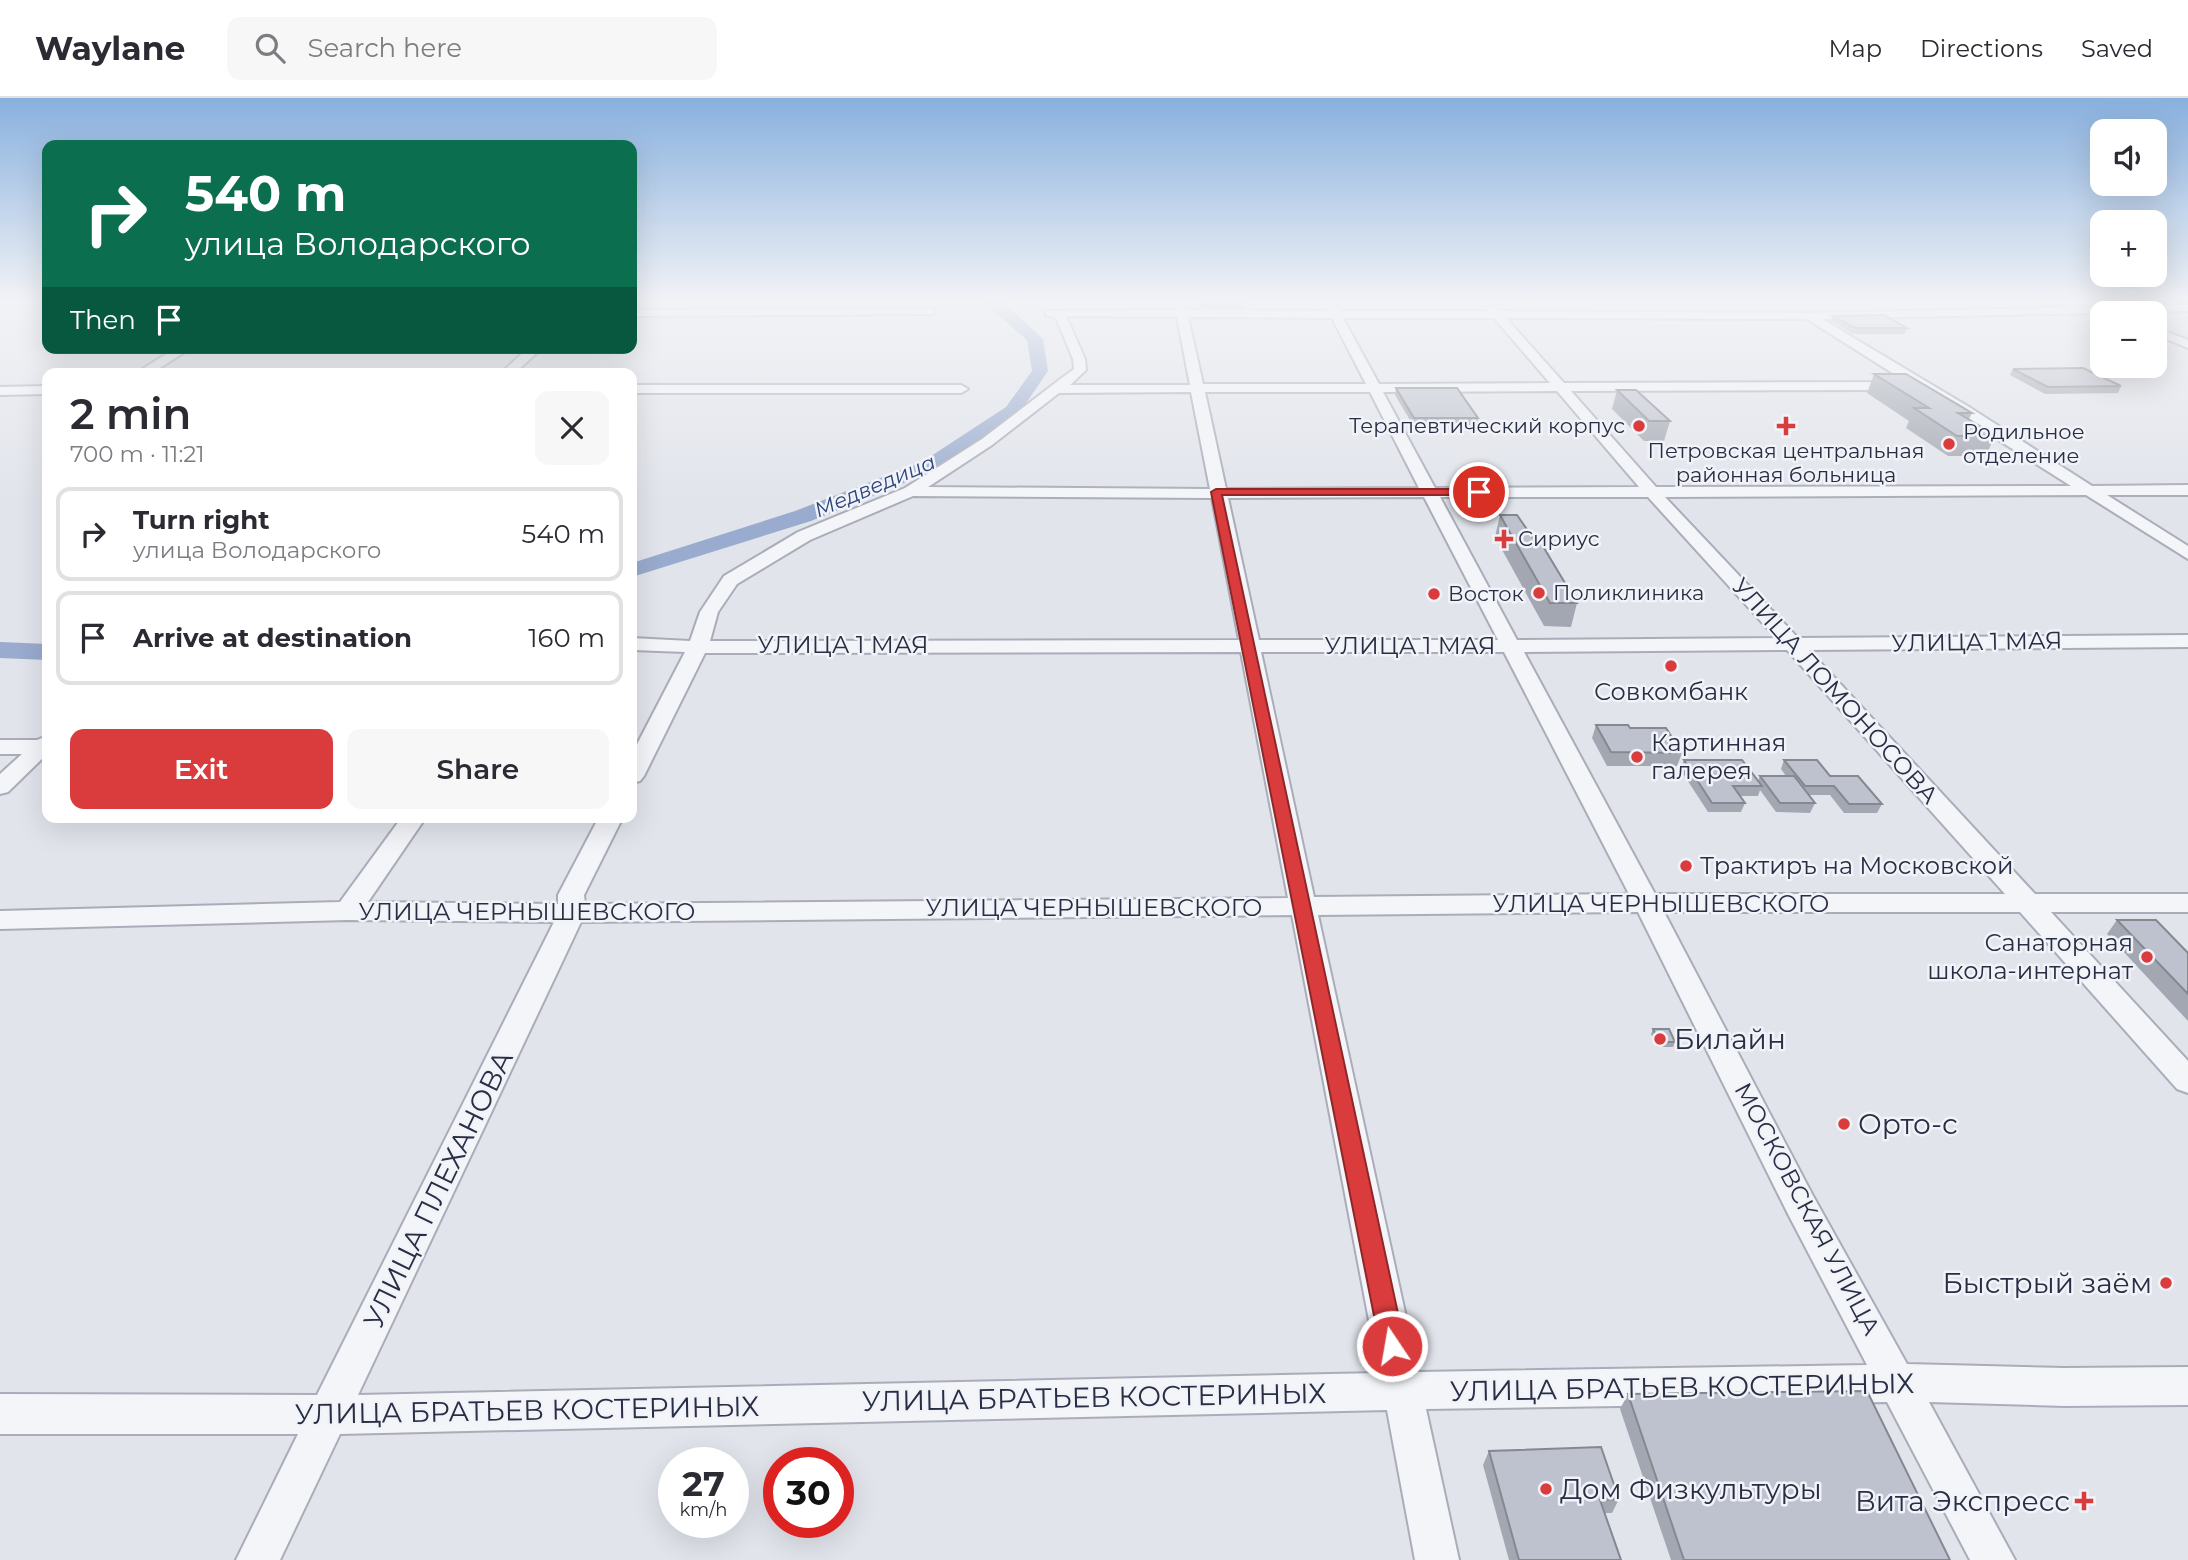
<!DOCTYPE html>
<meta charset="utf-8">
<style>
body{margin:0;font-family:Montserrat,sans-serif;background:#f7f7f7;color:#2b2b33;height:100vh;display:flex;flex-direction:column;font-size:26px;white-space:nowrap}
*{box-sizing:border-box;margin:0}
p{font-size:23px;color:#7c7c81}
.icon{flex:none;width:38px;height:38px;fill:none;stroke:currentColor;stroke-width:2;stroke-linecap:round;stroke-linejoin:round}
.map{position:relative;flex:1;overflow:hidden}
.panel{position:absolute;left:42px;top:270px;width:595px;height:455px;display:flex;flex-direction:column;background:#fff;border-radius:14px;box-shadow:0 7px 28px #0002}
.panel>*{flex:none}
.hud{position:absolute;left:42px;top:42px;width:595px;height:214px;border-radius:14px;box-shadow:0 7px 28px #0002;background:#0b6e4f;color:#fff;overflow:hidden}
.fabs{position:absolute;left:2090px;top:21px;display:grid;gap:14px}
.fabs a{display:grid;place-items:center;width:77px;height:77px;border-radius:14px;background:#fff;box-shadow:0 7px 28px #0002;font-size:35px}
.speed{position:absolute;left:658px;top:1349px;display:flex;gap:14px;font-size:35px;font-weight:700;text-align:center}
.speed>*{display:grid;place-content:center;width:91px;height:91px;border-radius:50%;background:#fff;box-shadow:0 7px 28px #0002;line-height:1}
.speed small{font-size:18px;font-weight:400}
.speed .limit{border:10px solid #d22;background:#fff;color:#111}
.pin{position:absolute;display:grid;place-items:center;width:60px;height:60px;color:#fff;margin:-30px;border:4px solid #fff;border-radius:50%;box-shadow:0 2px 7px #0007}
.me{position:absolute;width:77px;margin:-38px;rotate:348deg;stroke-linejoin:round;filter:drop-shadow(0 0 5px #0008)}
.turn{display:flex;align-items:center;gap:24px;height:147px;padding:0 28px;font-size:32px}
.turn .icon{width:91px;height:91px;stroke-width:2.5}
.turn b{display:block;font-size:49px;line-height:60px}
.then{display:flex;align-items:center;height:66px;padding:0 28px;background:#0003;gap:14px;font-size:26px}
.round{display:grid;place-items:center;flex:none;width:74px;height:74px;border-radius:14px;background:#f7f7f7}
.head{display:flex;align-items:center;justify-content:space-between;height:119px;padding:0 28px}
h1{font-size:42px;font-weight:600;line-height:52px}
.primary-button{display:flex;gap:14px;margin-top:auto;padding:14px 28px}
.primary-button a{flex:1;height:80px;border-radius:14px;background:#da3c3d;color:#fff;font-size:28px;font-weight:600;line-height:80px;text-align:center}
.primary-button a+a{background:#f7f7f7;color:#2b2b33}
ul{padding:0;list-style:none}
li{display:flex;align-items:center;gap:21px;height:94px;margin:0 14px 10px;padding:0 14px;border:4px solid #e1e1e2;border-radius:14px}
li div{flex:1}
li b{display:block;font-size:26px}
li em{font-style:normal}
header{display:flex;align-items:center;gap:42px;box-sizing:border-box;height:98px;padding:0 35px;background:#fff;border-bottom:2px solid #e1e1e2}
header strong{font-size:33px}
nav{display:flex;gap:38px;margin-inline-start:auto;font-size:24px}
.search{width:490px;height:63px;background:#f7f7f7;display:flex;align-items:center;gap:18px;box-sizing:border-box;padding:0 24px;border-radius:14px;color:#7c7c81;font-size:26px}
.map>svg:first-child{display:block}
.green{fill:#c4d6c1}
.lines{fill:none;stroke-linecap:round;stroke-linejoin:round}
.river{fill:#99abce;fill-rule:evenodd}
.minor-casing{stroke:#aaadb9;stroke-width:4}
.minor{fill:#f4f5f9;fill-rule:evenodd}
.wall{fill:#a3a7b1}
.building{fill:#bec2ce;stroke:#858890;stroke-width:2}
.route{fill:#da3c3d;stroke:#8e2728;stroke-width:2}
.poi-dot{fill:#da3c3d;stroke:#f1f3f8;stroke-width:2.5}
.labels{text-anchor:middle;stroke-width:5;stroke-linejoin:round;paint-order:stroke}
.far-poi-label{font-size:21px;fill:#282e44;stroke:#f1f3f8;text-anchor:start}
.far-water-label{font-size:21px;font-style:italic;fill:#2e467c;stroke:#f1f3f8}
.street-label{font-size:24px;fill:#282e44;stroke:#f1f3f8}
.poi-label{font-size:24px;fill:#282e44;stroke:#f1f3f8;text-anchor:start}
.near-poi-label{font-size:28px;fill:#282e44;stroke:#f1f3f8;text-anchor:start}
.near-street-label{font-size:28px;fill:#282e44;stroke:#f1f3f8}
</style>
<header>
<strong>Waylane</strong>
<div class="search"><svg class="icon" aria-label="search" viewBox="0 0 24 24"><circle cx="10" cy="10" r="6"/><path d="M15 15l6 6"/></svg>Search here</div>
<nav><a>Map</a><a>Directions</a><a>Saved</a></nav>
</header>
<div class="map">
<svg width="2188" height="1462" viewBox="0 0 2188 1462">
<rect width="100%" height="100%" fill="#e1e4eb"/>
<!-- green -->
<polygon class="green" points="632,202 981,202 993,213 632,213"/>
<g class="lines">
<!-- river -->
<g class="river">
<polygon points="981,202 1002,203 1043,241 1048,273 1018,317 936,372 811,423 632,479 632,465 795,413 922,364 1006,309 1032,273 1027,242"/>
<polygon points="0,544 47,546 47,562 0,560"/>
</g>
<defs>
<g id="minor">
<path d="M1174,202H1184L1187,212L1328,213L1323,202H1333L1339,213H1488L1485,210L1491,207L1500,213L1810,215L2188,207V213L1822,221L1969,309L2092,388L2188,387V397H2107L2188,448V461L2086,397L1665,399L1798,540L2188,537V549L1809,552L2035,796H2188V814H2051L2188,963V995L2177,991L2020,814H1664L1812,1096L1907,1266L2064,1270L2188,1269V1307L2064,1308L1929,1304L2015,1462H1970L1887,1304L1426,1311L1459,1462H1415L1387,1312L340,1336L280,1462H236L298,1336H0V1296L317,1297L554,824L348,822L0,831V813L340,804L402,719H426L368,804L558,806V797L599,719H623L584,797L585,806L1288,800L1241,554L705,555L644,678L640,683L632,685V656L685,554L632,552V540L690,543L700,514L724,478L798,434L905,390L982,341L1063,279L1074,271L1073,261L1056,220L1046,217V213L1175,212ZM1066,218L1177,219L1190,287H1070L1086,272L1085,261ZM1188,219L1332,220L1366,286H1203ZM1343,220H1494L1550,285L1379,286ZM1506,220L1807,221L2071,388L1656,389L1571,293L1901,292L1908,288L1901,284L1564,285ZM1557,293L1639,389L1435,390L1383,294ZM1191,294L1210,391L928,389L992,347L1059,295ZM1205,294H1370L1419,390L1226,391ZM913,398L1212,400L1239,542L710,543L718,514L737,486L810,442ZM1424,399L1498,542H1259L1228,400ZM1440,399H1648L1776,540L1517,542ZM1787,552L2005,796H1655L1524,554ZM1261,554H1504L1629,796L1314,799ZM1638,814L1788,1116L1867,1267L1418,1274L1318,817ZM1292,817L1379,1275L358,1297L581,824Z"/>
<polygon points="930,211 934,212 934,216 632,218 632,212"/>
<polygon points="2154,229 2188,242 2188,250 2154,236"/>
<polygon points="176,250 191,250 152,275 136,275"/>
<polygon points="528,250 542,250 515,275 501,275"/>
<polygon points="632,287 961,287 968,291 961,295 632,295"/>
<polygon points="47,288 47,296 0,297 0,289"/>
<polygon points="47,638 47,656 8,694 0,696 0,676 22,656 0,656 0,642 37,642"/>
</g>
</defs>
<!-- minor casing -->
<use href="#minor" class="minor-casing"/>
<!-- minor -->
<use href="#minor" class="minor"/>
</g>
<!-- wall -->
<g class="wall">
<polygon points="1197,202 1244,202 1245,210 1199,209"/>
<polygon points="1833,218 1907,230 1905,236 1853,236 1831,223"/>
<polygon points="2013,271 2121,288 2118,295 2045,296 2010,277"/>
<polygon points="1874,276 1972,315 1969,321 1995,337 1986,358 1948,358 1906,330 1909,323 1867,295"/>
<polygon points="1396,290 1478,320 1477,327 1413,327 1395,297"/>
<polygon points="1617,292 1670,323 1664,343 1644,343 1612,311"/>
<polygon points="1500,417 1533,440 1577,505 1571,529 1544,528 1495,439"/>
<polygon points="1596,627 1630,630 1682,655 1677,668 1607,668 1592,640"/>
<polygon points="1684,662 1758,683 1760,678 1786,678 1781,671 1784,662 1830,678 1882,706 1877,715 1844,715 1830,697 1808,697 1815,705 1810,715 1776,714 1760,692 1758,698 1739,698 1745,705 1741,714 1708,714 1680,671"/>
<polygon points="2117,822 2188,855 2188,923 2107,836"/>
<polygon points="1653,931 1675,944 1673,949 1657,949 1651,936"/>
<polygon points="1628,1296 1950,1462 1671,1462 1620,1311"/>
<polygon points="1489,1353 1619,1401 1612,1415 1605,1415 1621,1462 1509,1462 1483,1367"/>
</g>
<!-- building -->
<g class="building">
<polygon points="1199,202 1244,202 1245,204 1199,203"/>
<polygon points="1884,217 1907,230 1855,230 1833,218"/>
<polygon points="2083,270 2121,288 2048,289 2013,271"/>
<polygon points="1874,276 1906,276 1972,315 1958,315 1995,337 1957,338 1914,310 1929,310"/>
<polygon points="1396,290 1457,290 1478,320 1414,320"/>
<polygon points="1617,292 1636,292 1670,323 1649,323"/>
<polygon points="1500,417 1517,417 1533,440 1538,440 1577,505 1550,505"/>
<polygon points="1596,627 1628,627 1630,630 1666,630 1682,655 1611,654"/>
<polygon points="1684,662 1742,662 1762,688 1733,688 1745,705 1712,705"/>
<polygon points="1784,662 1817,662 1830,678 1858,678 1882,706 1849,706 1834,688 1805,688"/>
<polygon points="1760,678 1794,678 1815,705 1780,705"/>
<polygon points="2117,822 2156,822 2188,855 2188,896"/>
<polygon points="1653,931 1669,931 1675,944 1659,944"/>
<polygon points="1867,1293 1950,1462 1684,1462 1628,1296"/>
<polygon points="1601,1349 1619,1401 1600,1402 1621,1462 1519,1462 1489,1353"/>
</g>
<!-- sky -->
<linearGradient id="sky" x2="0" y2="1"><stop stop-color="#88b0de"/><stop offset="0.5" stop-color="#f2f3f6"/><stop offset="1" stop-color="#f2f3f6" stop-opacity="0"/></linearGradient>
<rect width="2188" height="406" fill="url(#sky)"/>
<!-- route -->
<polygon class="route" points="1479,391 1483,392 1483,397 1222,397 1405,1248 1401,1256 1392,1259 1384,1256 1380,1248 1211,394 1216,391"/>
<!-- markers -->
<g class="poi-dot">
<circle cx="1639" cy="328" r="7"/>
<path d="M1782.5 317.5h7v7h7v7h-7v7h-7v-7h-7v-7h7z"/>
<circle cx="1949" cy="346" r="7"/>
<path d="M1500.5 430.5h7v7h7v7h-7v7h-7v-7h-7v-7h7z"/>
<circle cx="1539" cy="495" r="7"/>
<circle cx="1434" cy="496" r="7"/>
<circle cx="1671" cy="568" r="7"/>
<circle cx="1637" cy="659" r="7"/>
<circle cx="1686" cy="768" r="7"/>
<circle cx="2147" cy="859" r="7"/>
<circle cx="1660" cy="941" r="7"/>
<circle cx="1844" cy="1026" r="7"/>
<circle cx="2166" cy="1185" r="7"/>
<circle cx="1546" cy="1391" r="7"/>
<path d="M2080.5 1392.5h7v7h7v7h-7v7h-7v-7h-7v-7h7z"/>
</g>
<g class="labels">
<!-- far-poi labels -->
<g class="far-poi-label">
<text x="1625" y="335" text-anchor="end">Терапевтический корпус</text>
<text x="1963" y="341">Родильное<tspan x="1963" dy="24">отделение</tspan></text>
<text x="1786" y="360" text-anchor="middle">Петровская центральная<tspan x="1786" dy="24">районная больница</tspan></text>
<text x="1518" y="448">Сириус</text>
<text x="1553" y="502">Поликлиника</text>
<text x="1448" y="503">Восток</text>
</g>
<!-- far-water labels -->
<g class="far-water-label">
<text transform="translate(875 388) rotate(-23)" y="7">Медведица</text>
</g>
<!-- street labels -->
<g class="street-label">
<text transform="translate(1977 544) rotate(-1)" y="8">УЛИЦА 1 МАЯ</text>
<text x="843" y="555">УЛИЦА 1 МАЯ</text>
<text x="1410" y="556">УЛИЦА 1 МАЯ</text>
<text transform="translate(1835 593) rotate(48)" y="8">УЛИЦА ЛОМОНОСОВА</text>
<text x="1661" y="814">УЛИЦА ЧЕРНЫШЕВСКОГО</text>
<text x="1094" y="818">УЛИЦА ЧЕРНЫШЕВСКОГО</text>
<text x="527" y="822">УЛИЦА ЧЕРНЫШЕВСКОГО</text>
<text transform="translate(1807 1111) rotate(62)" y="8">МОСКОВСКАЯ УЛИЦА</text>
</g>
<!-- poi labels -->
<g class="poi-label">
<text x="1671" y="602" text-anchor="middle">Совкомбанк</text>
<text x="1651" y="653">Картинная<tspan x="1651" dy="28">галерея</tspan></text>
<text x="1700" y="776">Трактиръ на Московской</text>
<text x="2133" y="853" text-anchor="end">Санаторная<tspan x="2133" dy="28">школа-интернат</tspan></text>
</g>
<!-- near-poi labels -->
<g class="near-poi-label">
<text x="1674" y="951">Билайн</text>
<text x="1858" y="1036">Орто-с</text>
<text x="2152" y="1195" text-anchor="end">Быстрый заём</text>
<text x="1560" y="1401">Дом Физкультуры</text>
<text x="2070" y="1413" text-anchor="end">Вита Экспресс</text>
</g>
<!-- near-street labels -->
<g class="near-street-label">
<text transform="translate(438 1091) rotate(-64)" y="10">УЛИЦА ПЛЕХАНОВА</text>
<text transform="translate(1682 1289) rotate(-1)" y="10">УЛИЦА БРАТЬЕВ КОСТЕРИНЫХ</text>
<text transform="translate(1094 1299) rotate(-1)" y="10">УЛИЦА БРАТЬЕВ КОСТЕРИНЫХ</text>
<text transform="translate(527 1312) rotate(-1)" y="10">УЛИЦА БРАТЬЕВ КОСТЕРИНЫХ</text>
</g>
</g>
</svg>
<div class="fabs">
<a><svg class="icon" aria-label="sound" viewBox="0 0 24 24"><path d="M4 9h4l5-4v14l-5-4H4zM17 9q2 3 0 6"/></svg></a>
<a>+</a>
<a>−</a>
</div>
<div class="speed"><div>27<small>km/h</small></div><div class="limit">30</div></div>
<div class="pin" style="left:1479px;top:394px;background:#d93025"><svg class="icon" aria-label="arrive" viewBox="0 0 24 24"><path d="M6 21V4h12l-3 4 3 4H6"/></svg></div>
<svg class="me" style="left:1392px;top:1248px" viewBox="-20 -20 40 40"><circle r="17" fill="#da3c3d" stroke="#fff" stroke-width="3"/><path d="M0-11L8 9 0 5-8 9z" fill="#fff"/></svg>
<div class="hud">
<div class="turn"><svg class="icon" aria-label="right" viewBox="0 0 24 24"><path d="M7 20v-9h11M14 6l5 5-5 5"/></svg><div><b>540 m</b>улица Володарского</div></div>
<div class="then">Then<svg class="icon" aria-label="arrive" viewBox="0 0 24 24"><path d="M6 21V4h12l-3 4 3 4H6"/></svg></div>
</div>
<section class="panel">
<div class="head"><div><h1>2 min</h1><p>700 m · 11:21</p></div><a class="round"><svg class="icon" aria-label="close" viewBox="0 0 24 24"><path d="M6 6l12 12M18 6L6 18"/></svg></a></div>
<ul>
<li><svg class="icon" aria-label="right" viewBox="0 0 24 24"><path d="M7 20v-9h11M14 6l5 5-5 5"/></svg><div><b>Turn right</b><p>улица Володарского</p></div><em>540 m</em></li>
<li><svg class="icon" aria-label="arrive" viewBox="0 0 24 24"><path d="M6 21V4h12l-3 4 3 4H6"/></svg><div><b>Arrive at destination</b></div><em>160 m</em></li>
</ul>
<div class="primary-button"><a>Exit</a><a>Share</a></div>
</section>
</div>
